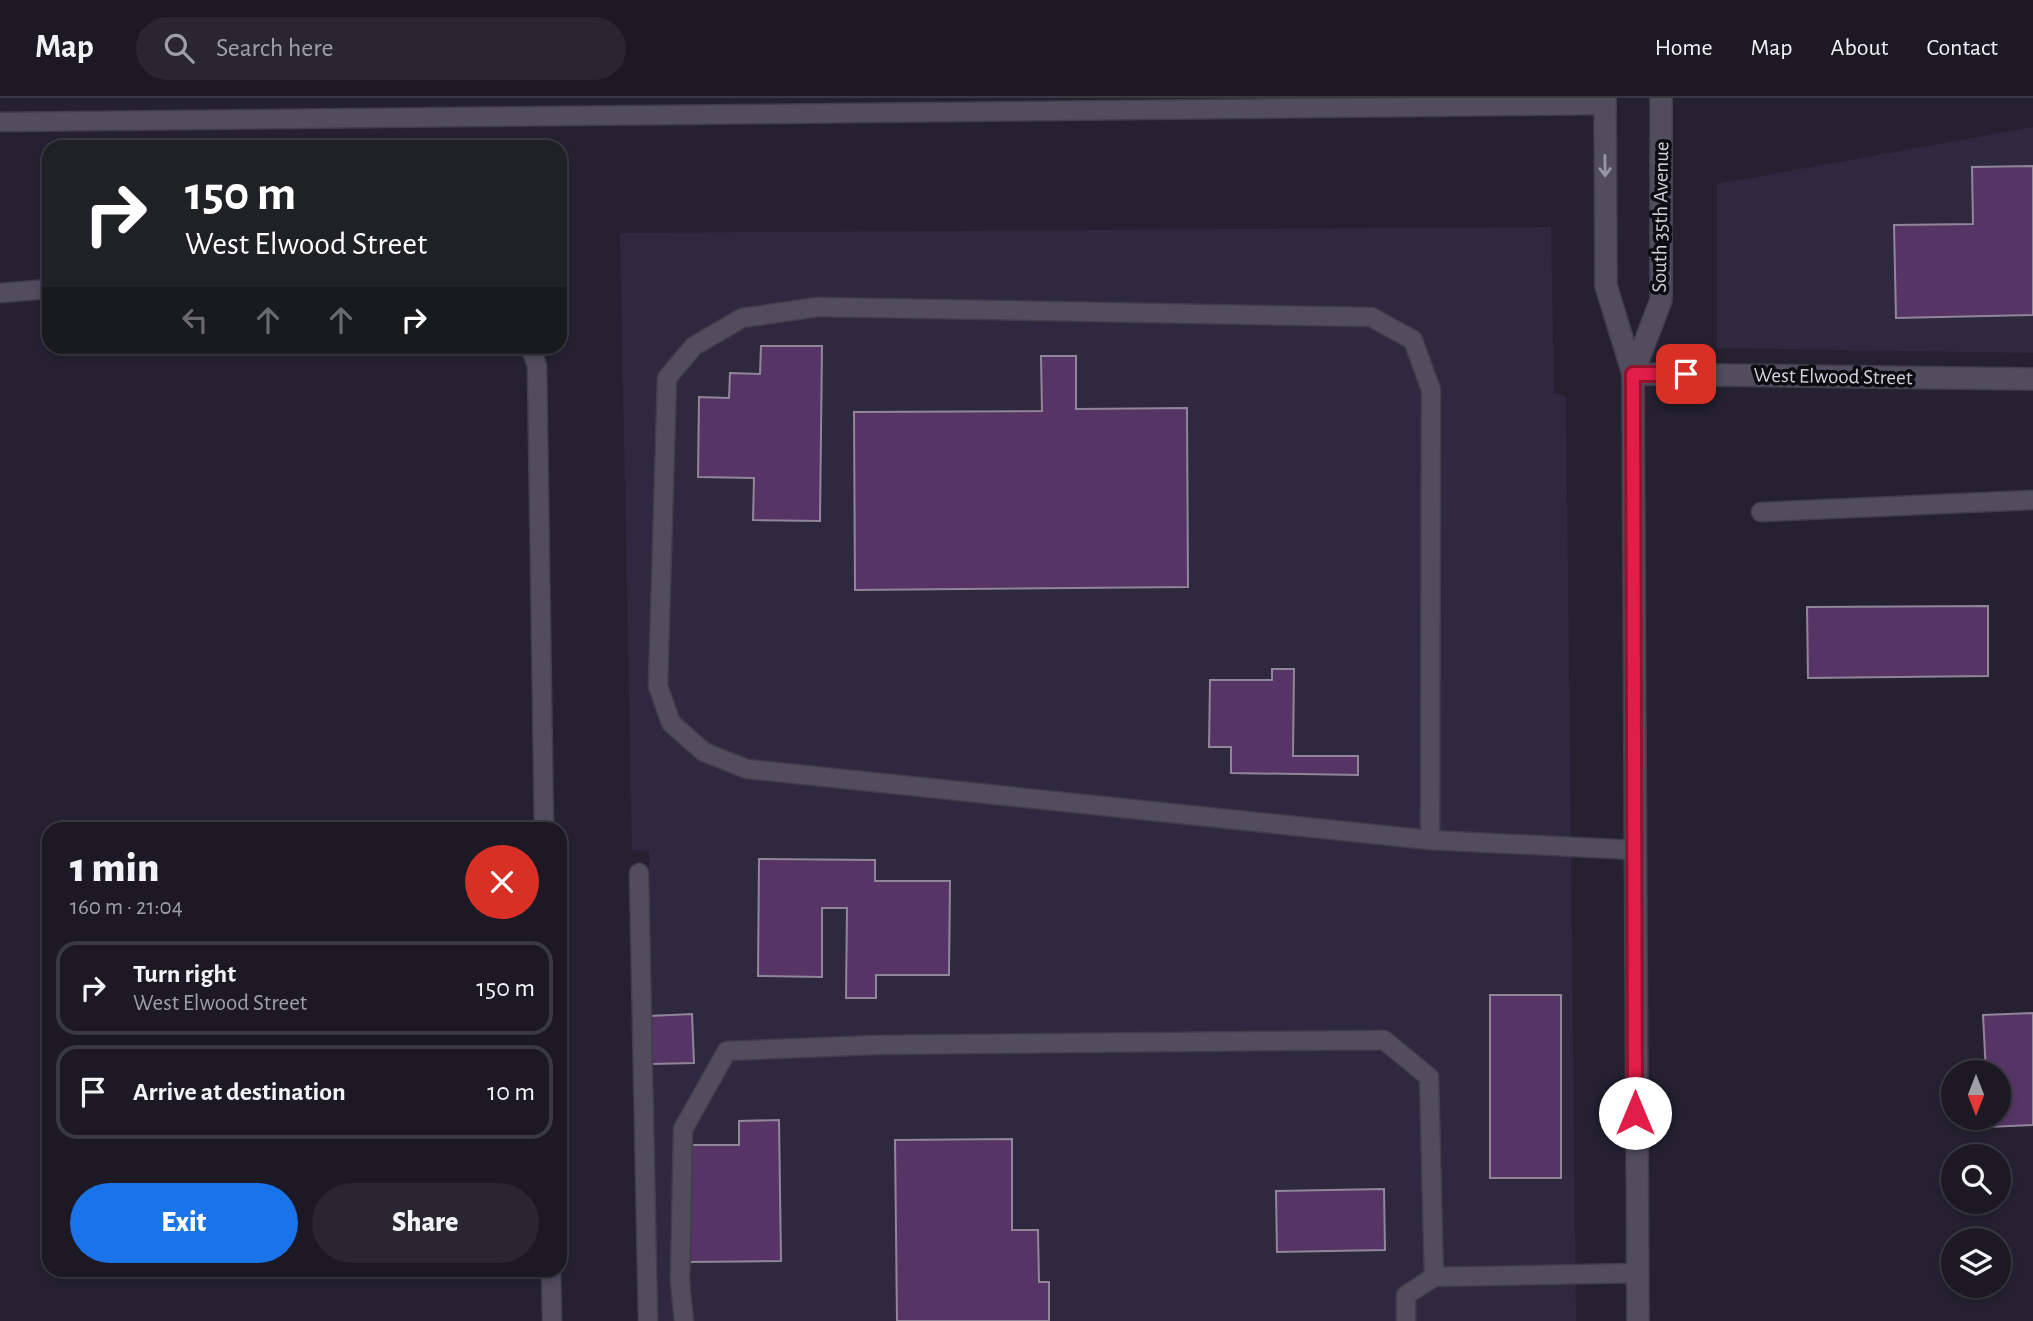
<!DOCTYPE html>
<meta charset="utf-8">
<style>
body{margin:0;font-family:"Alegreya Sans",sans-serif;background:#292632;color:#f1f3f6;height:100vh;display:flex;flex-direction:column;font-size:26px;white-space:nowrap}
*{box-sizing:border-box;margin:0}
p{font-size:23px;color:#a0a0a7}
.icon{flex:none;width:38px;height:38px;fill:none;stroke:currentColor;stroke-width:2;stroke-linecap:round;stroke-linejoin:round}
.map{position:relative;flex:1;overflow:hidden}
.side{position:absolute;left:42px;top:724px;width:525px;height:455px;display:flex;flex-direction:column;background:#1c1925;border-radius:21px;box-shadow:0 4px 10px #0003,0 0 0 2px #3a3842}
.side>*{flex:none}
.hud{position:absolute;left:42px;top:42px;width:525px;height:214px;border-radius:21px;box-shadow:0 4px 10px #0003,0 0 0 2px #3a3842;background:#202124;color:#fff;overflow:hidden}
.needle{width:46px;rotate:180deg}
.fabs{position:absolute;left:1941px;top:962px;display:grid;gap:14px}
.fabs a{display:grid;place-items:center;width:70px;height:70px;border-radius:50%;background:#1c1925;box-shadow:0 4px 10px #0003,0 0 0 2px #3a3842;font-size:35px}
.pin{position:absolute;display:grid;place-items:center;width:60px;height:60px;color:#fff;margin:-30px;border-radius:14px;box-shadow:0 4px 10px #0006}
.me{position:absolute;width:77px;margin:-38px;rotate:0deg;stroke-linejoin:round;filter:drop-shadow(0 0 5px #0008)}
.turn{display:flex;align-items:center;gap:24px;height:147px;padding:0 28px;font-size:32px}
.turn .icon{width:91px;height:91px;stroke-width:2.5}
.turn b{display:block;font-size:49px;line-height:60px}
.lanes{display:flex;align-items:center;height:66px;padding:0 28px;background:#0003;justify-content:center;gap:35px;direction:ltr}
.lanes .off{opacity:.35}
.round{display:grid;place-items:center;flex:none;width:74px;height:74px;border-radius:37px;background:#292632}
.head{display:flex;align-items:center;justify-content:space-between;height:119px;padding:0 28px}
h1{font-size:42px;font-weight:800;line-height:52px}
.primary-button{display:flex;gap:14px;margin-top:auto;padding:14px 28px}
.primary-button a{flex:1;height:80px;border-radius:42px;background:#1a73e8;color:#fff;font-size:28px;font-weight:800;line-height:80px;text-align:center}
.primary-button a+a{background:#292632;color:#f1f3f6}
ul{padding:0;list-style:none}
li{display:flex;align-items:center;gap:21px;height:94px;margin:0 14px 10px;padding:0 14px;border:4px solid #3a3842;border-radius:21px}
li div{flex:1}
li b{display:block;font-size:26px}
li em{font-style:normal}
header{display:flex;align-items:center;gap:42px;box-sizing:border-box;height:98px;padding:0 35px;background:#1c1925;border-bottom:2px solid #3a3842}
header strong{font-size:33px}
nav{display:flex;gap:38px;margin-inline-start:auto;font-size:24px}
.search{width:490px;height:63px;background:#292632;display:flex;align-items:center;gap:18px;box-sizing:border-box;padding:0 24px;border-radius:38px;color:#a0a0a7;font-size:26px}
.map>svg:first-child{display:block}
.built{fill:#2e293e}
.building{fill:#563566;stroke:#918698;stroke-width:2}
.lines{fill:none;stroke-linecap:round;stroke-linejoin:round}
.lane-casing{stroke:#413e4b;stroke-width:21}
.street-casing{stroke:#413e4b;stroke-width:24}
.secondary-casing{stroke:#413e4b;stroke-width:24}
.lane{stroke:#514d5f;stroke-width:18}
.street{stroke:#514d5f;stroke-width:21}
.secondary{stroke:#514d5f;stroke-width:21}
.oneway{stroke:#9896a4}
.route-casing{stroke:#92132f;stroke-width:18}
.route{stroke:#e11d48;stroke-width:12}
.labels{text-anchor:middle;stroke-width:7;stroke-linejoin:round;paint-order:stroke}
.street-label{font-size:21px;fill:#d3d1dc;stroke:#0d0c13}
</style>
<header>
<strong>Map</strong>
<div class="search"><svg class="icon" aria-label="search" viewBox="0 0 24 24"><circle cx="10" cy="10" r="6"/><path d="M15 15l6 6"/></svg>Search here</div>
<nav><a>Home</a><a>Map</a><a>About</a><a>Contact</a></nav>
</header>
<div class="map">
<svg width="2033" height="1223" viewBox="0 0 2033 1223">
<rect width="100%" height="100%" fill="#252131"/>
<!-- built -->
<g class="built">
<polygon points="2033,29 2033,255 1717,250 1717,86"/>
<polygon points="1551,129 1554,295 1566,298 1576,1223 658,1223 649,753 632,752 620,135"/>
</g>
<!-- building -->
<g class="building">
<polygon points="2033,68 2033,217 1896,220 1894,127 1973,126 1972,69"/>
<polygon points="761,248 822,248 820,423 753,422 754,380 698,379 699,299 729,300 730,275 760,276"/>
<polygon points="1041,258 1076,258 1076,311 1187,310 1188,489 855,492 854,314 1042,313"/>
<polygon points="1988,508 1988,578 1808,580 1807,509"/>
<polygon points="1272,571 1294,571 1293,658 1358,658 1358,677 1231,675 1231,649 1209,649 1210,582 1272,582"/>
<polygon points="759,761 875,762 875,783 950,783 949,877 876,877 876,900 846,900 847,810 822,810 822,879 758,878"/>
<rect x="1490" y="897" width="71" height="183"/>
<polygon points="2033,915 2033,1027 1988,1029 1988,1020 1998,1020 1998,975 1986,975 1983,917"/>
<polygon points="692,916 694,965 651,966 649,918"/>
<polygon points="779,1022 781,1163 689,1164 687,1047 739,1047 739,1023"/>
<polygon points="1012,1041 1012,1132 1038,1132 1039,1184 1049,1184 1049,1223 897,1223 895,1042"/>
<polygon points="1384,1091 1385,1152 1277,1154 1276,1093"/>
</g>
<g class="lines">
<defs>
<g id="lane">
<polyline points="0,24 1605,7"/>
<polyline points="0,195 49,191"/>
<polyline points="530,248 537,268 544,732"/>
<polyline points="1761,414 2033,402"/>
<polyline points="1430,742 1431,292 1413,242 1371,219 818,209 742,220 694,248 667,280 658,588 671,625 704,654 747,671 1430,742 1636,752"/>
<polyline points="639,775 648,1223"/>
<polyline points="551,1172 552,1223"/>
<polyline points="684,1223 680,1184 683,1031 727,953 876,947 1384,942 1429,979 1434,1179"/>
<polyline points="1406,1223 1406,1197 1434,1179 1637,1175"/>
</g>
<polyline id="street" points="1633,276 2033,281"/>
<g id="secondary">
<polyline points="1605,0 1606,188 1633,276 1638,1223"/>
<polyline points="1633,276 1661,202 1661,0"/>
</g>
</defs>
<!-- lane casing -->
<use href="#lane" class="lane-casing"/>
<!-- street casing -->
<use href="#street" class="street-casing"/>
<!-- secondary casing -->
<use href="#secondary" class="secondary-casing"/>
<!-- lane -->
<use href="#lane" class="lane"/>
<!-- street -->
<use href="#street" class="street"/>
<!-- secondary -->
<use href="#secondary" class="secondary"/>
</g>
<!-- one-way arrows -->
<defs><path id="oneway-shaft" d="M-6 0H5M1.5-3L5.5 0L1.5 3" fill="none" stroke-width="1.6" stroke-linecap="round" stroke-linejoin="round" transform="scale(1.75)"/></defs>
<use class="oneway" href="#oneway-shaft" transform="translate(1605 68) rotate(89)"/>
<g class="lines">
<defs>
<polyline id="route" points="1635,1015 1633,276 1686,276"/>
</defs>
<!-- route casing -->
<use href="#route" class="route-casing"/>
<!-- route -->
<use href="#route" class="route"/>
</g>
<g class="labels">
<!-- street labels -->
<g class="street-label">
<text transform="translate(1660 119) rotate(-89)" y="7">South 35th Avenue</text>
<text transform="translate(1833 278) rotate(1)" y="7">West Elwood Street</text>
</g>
</g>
</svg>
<div class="fabs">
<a><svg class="needle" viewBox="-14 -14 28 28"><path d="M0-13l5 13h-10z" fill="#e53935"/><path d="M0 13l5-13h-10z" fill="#a0a0a7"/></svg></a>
<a><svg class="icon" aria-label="search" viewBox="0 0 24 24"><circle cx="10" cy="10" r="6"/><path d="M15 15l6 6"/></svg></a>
<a><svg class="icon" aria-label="layers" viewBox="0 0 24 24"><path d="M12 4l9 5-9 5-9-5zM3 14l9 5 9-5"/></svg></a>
</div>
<div class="pin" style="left:1686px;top:276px;background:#d93025"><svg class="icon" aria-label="arrive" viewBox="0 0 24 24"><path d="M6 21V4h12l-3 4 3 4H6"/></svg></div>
<svg class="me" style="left:1635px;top:1015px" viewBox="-20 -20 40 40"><circle r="19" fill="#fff"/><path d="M0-13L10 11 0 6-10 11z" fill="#e11d48"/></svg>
<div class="hud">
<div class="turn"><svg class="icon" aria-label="right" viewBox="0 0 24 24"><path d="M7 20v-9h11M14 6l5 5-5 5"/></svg><div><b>150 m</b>West Elwood Street</div></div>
<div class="lanes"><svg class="icon off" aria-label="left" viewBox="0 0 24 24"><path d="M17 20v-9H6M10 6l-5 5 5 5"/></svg><svg class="icon off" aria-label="ahead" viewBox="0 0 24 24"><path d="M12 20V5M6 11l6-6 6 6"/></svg><svg class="icon off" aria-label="ahead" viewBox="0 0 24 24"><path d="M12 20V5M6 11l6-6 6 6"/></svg><svg class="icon" aria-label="right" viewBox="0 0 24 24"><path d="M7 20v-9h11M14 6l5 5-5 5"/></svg></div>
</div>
<section class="side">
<div class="head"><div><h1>1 min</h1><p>160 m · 21:04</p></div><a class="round" style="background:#d93025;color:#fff"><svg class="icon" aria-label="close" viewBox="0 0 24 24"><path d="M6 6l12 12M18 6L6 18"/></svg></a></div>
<ul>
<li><svg class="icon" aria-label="right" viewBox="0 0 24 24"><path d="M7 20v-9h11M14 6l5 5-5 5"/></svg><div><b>Turn right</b><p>West Elwood Street</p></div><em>150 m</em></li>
<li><svg class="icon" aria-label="arrive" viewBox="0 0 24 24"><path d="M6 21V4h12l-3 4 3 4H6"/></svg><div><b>Arrive at destination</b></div><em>10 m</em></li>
</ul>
<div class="primary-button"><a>Exit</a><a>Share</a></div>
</section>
</div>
